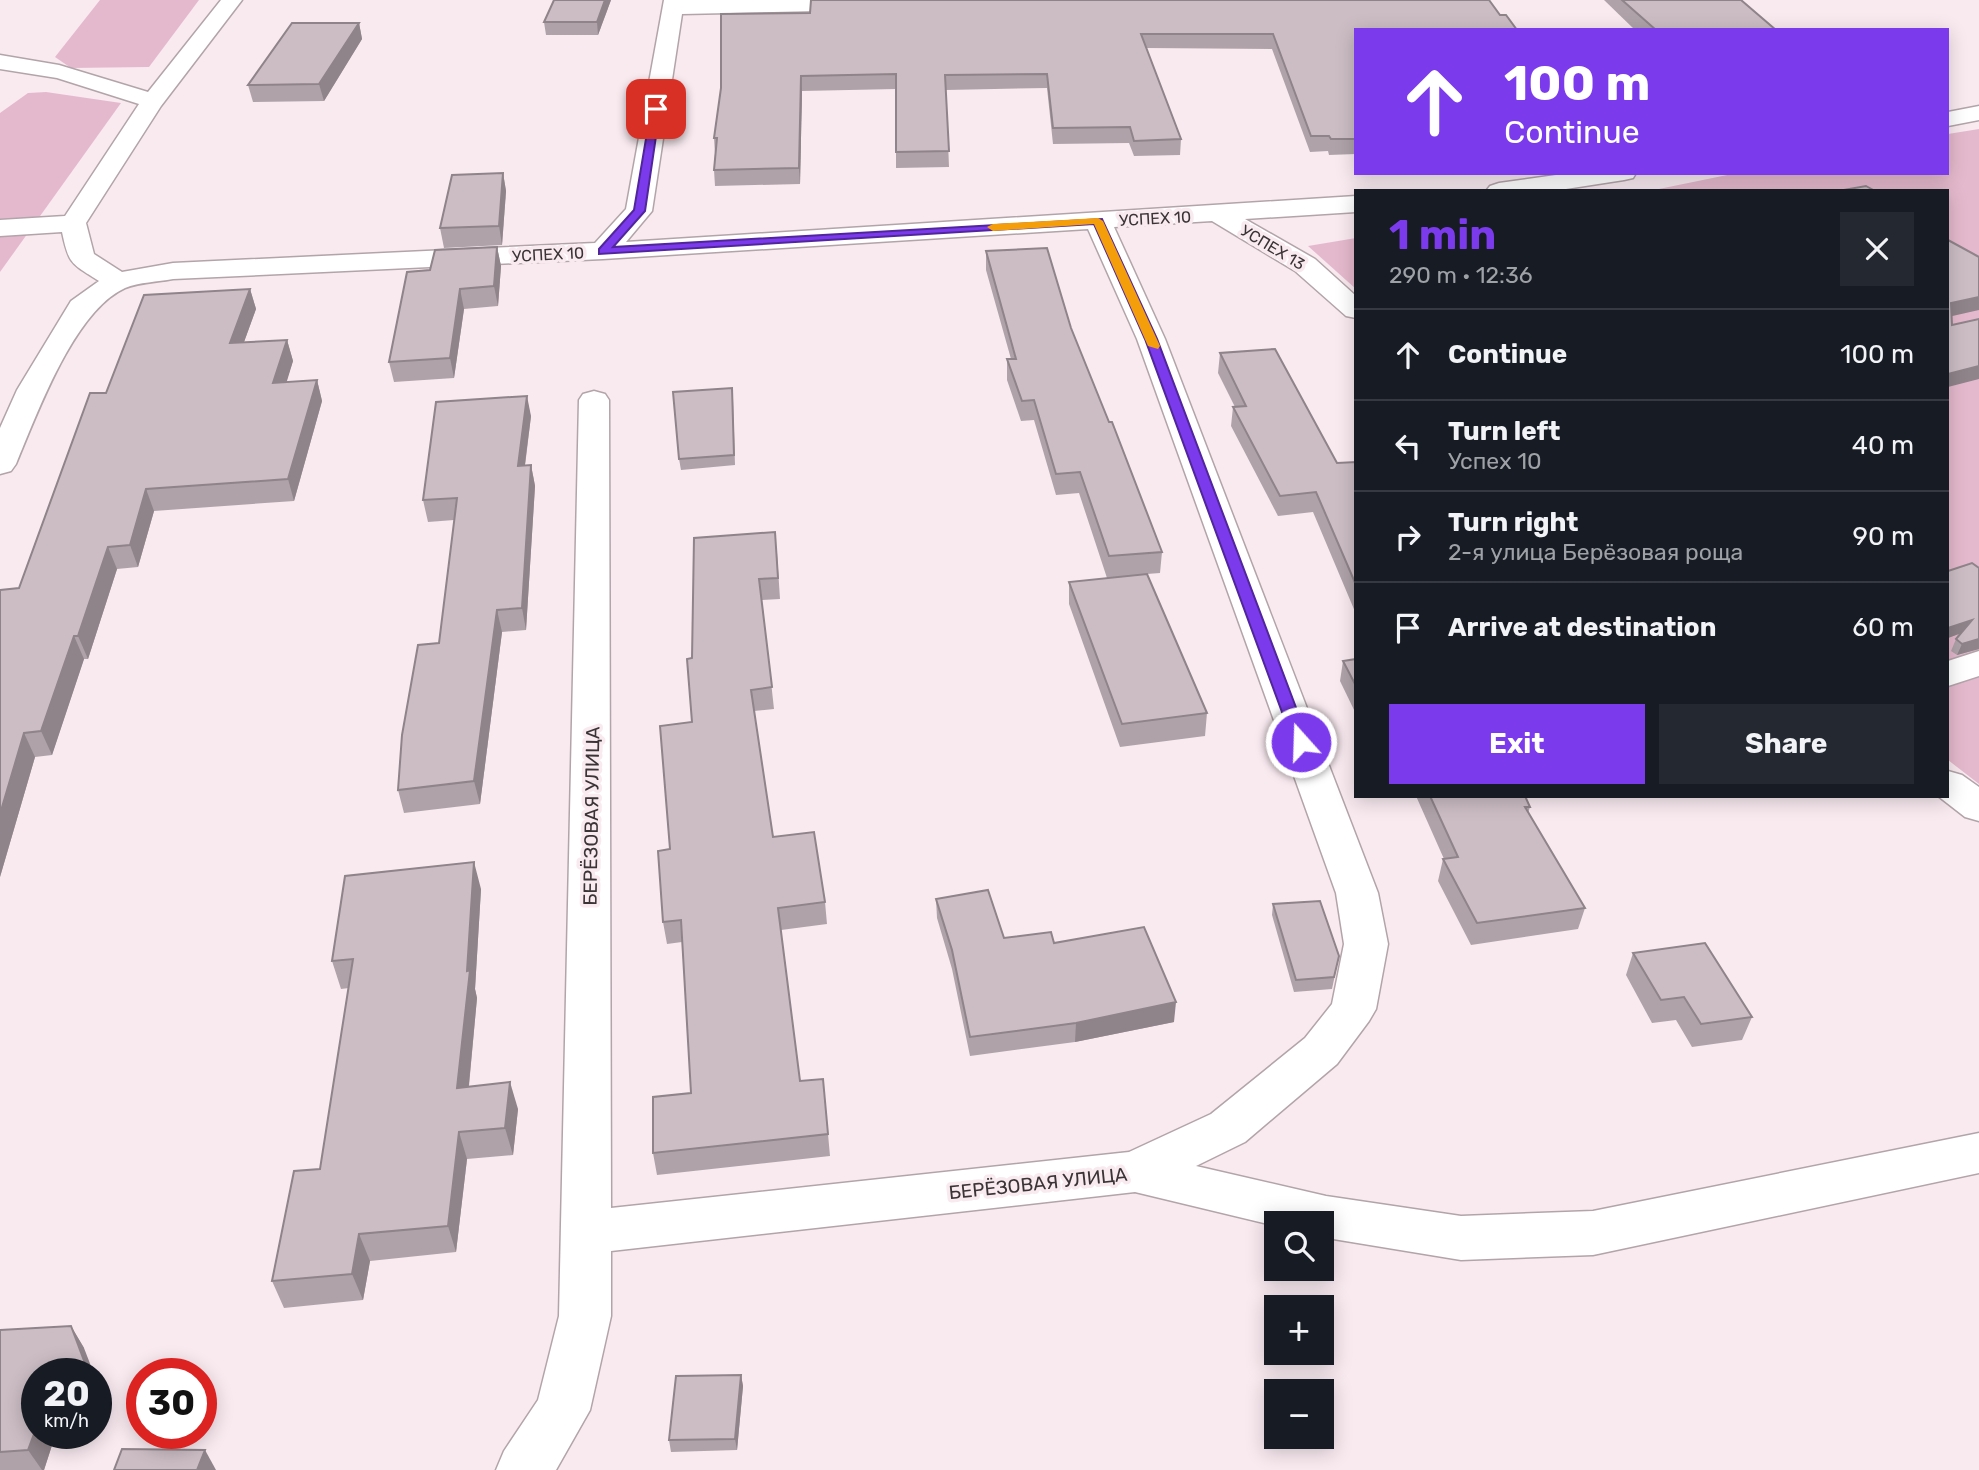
<!DOCTYPE html>
<meta charset="utf-8">
<style>
body{margin:0;font-family:Rubik,sans-serif;background:#242831;color:#f1f3f6;height:100vh;display:flex;flex-direction:column;font-size:26px;white-space:nowrap}
*{box-sizing:border-box;margin:0}
p{font-size:23px;color:#9ea1a6}
.icon{flex:none;width:38px;height:38px;fill:none;stroke:currentColor;stroke-width:2;stroke-linecap:round;stroke-linejoin:round}
.map{position:relative;flex:1;overflow:hidden}
.sheet{position:absolute;left:1354px;top:189px;width:595px;height:609px;display:flex;flex-direction:column;background:#171b24;border-radius:0px;box-shadow:0 4px 18px #0003}
.sheet>*{flex:none}
.top-card{position:absolute;left:1354px;top:28px;width:595px;height:147px;border-radius:0px;box-shadow:0 4px 18px #0003;background:#7c3aed;color:#fff;overflow:hidden}
.controls{position:absolute;left:1264px;top:1211px;display:grid;gap:14px}
.controls a{display:grid;place-items:center;width:70px;height:70px;border-radius:0px;background:#171b24;box-shadow:0 4px 18px #0003;font-size:35px}
.speed{position:absolute;left:21px;top:1358px;display:flex;gap:14px;font-size:35px;font-weight:700;text-align:center}
.speed>*{display:grid;place-content:center;width:91px;height:91px;border-radius:50%;background:#171b24;box-shadow:0 4px 18px #0003;line-height:1}
.speed small{font-size:18px;font-weight:400}
.speed .limit{border:10px solid #d22;background:#fff;color:#111}
.pin{position:absolute;display:grid;place-items:center;width:60px;height:60px;color:#fff;margin:-30px;border-radius:14px;box-shadow:0 4px 10px #0006}
.me{position:absolute;width:77px;margin:-38px;rotate:340deg;stroke-linejoin:round;filter:drop-shadow(0 0 5px #0008)}
.turn{display:flex;align-items:center;gap:24px;height:147px;padding:0 35px;font-size:32px}
.turn .icon{width:91px;height:91px;stroke-width:2.5}
.turn b{display:block;font-size:49px;line-height:60px}
.round{display:grid;place-items:center;flex:none;width:74px;height:74px;border-radius:0px;background:#242831}
.head{display:flex;align-items:center;justify-content:space-between;height:119px;padding:0 35px}
h1{font-size:42px;font-weight:700;line-height:52px;color:#7c3aed}
.primary-button{display:flex;gap:14px;margin-top:auto;padding:14px 35px}
.primary-button a{flex:1;height:80px;border-radius:0px;background:#7c3aed;color:#fff;font-size:28px;font-weight:700;line-height:80px;text-align:center}
.primary-button a+a{background:#242831;color:#f1f3f6}
ul{padding:0;list-style:none}
li{display:flex;align-items:center;gap:21px;height:91px;padding:0 35px;border-top:2px solid #363941}
li div{flex:1}
li b{display:block;font-size:26px}
li em{font-style:normal}
.map>svg:first-child{display:block}
.green{fill:#e5b9cd}
.lines{fill:none;stroke-linecap:round;stroke-linejoin:round}
.minor-casing{stroke:#b3a4aa;stroke-width:3}
.minor{fill:#fff;fill-rule:evenodd}
.wall{fill:#afa3a9}
.shaded-wall{fill:#8f8489}
.building{fill:#ccbdc4;stroke:#8f8489;stroke-width:2}
.route{fill:#7c3aed;stroke:#51269a;stroke-width:2}
.slow{fill:#f59e0b}
.labels{text-anchor:middle;stroke-width:7;stroke-linejoin:round;paint-order:stroke}
.far-street-label{font-size:16px;fill:#3a3436;stroke:#f9eaf0}
.street-label{font-size:19px;fill:#3a3436;stroke:#f9eaf0}
</style>
<div class="map">
<svg width="1979" height="1470" viewBox="0 0 1979 1470">
<rect width="100%" height="100%" fill="#f9eaf0"/>
<!-- green -->
<g class="green">
<polygon points="100,0 199,0 149,67 71,68 55,57"/>
<polygon points="46,92 121,103 0,272 0,113 28,93"/>
<polygon points="1979,129 1979,784 1948,760 1948,191 1649,191 1737,173 1948,173 1948,134"/>
<polygon points="1356,238 1356,289 1308,246"/>
</g>
<g class="lines">
<defs>
<g id="minor">
<path d="M221,0H242L161,106L86,223L94,254L122,272L173,263L595,243L626,209L664,0H870L872,4L869,8L862,10L682,14L652,211L626,242L1356,196V212L1245,219L1315,259L1356,296V318L1346,316L1295,271L1212,221L1114,227L1165,339L1378,893L1388,944L1376,1009L1369,1021L1337,1064L1245,1142L1196,1166L1326,1196L1461,1216L1593,1211L1979,1133V1173L1593,1255L1461,1260L1321,1237V1223H1276V1226L1135,1192L611,1251V1316L590,1410L556,1470H496L504,1451L538,1400L559,1316L579,400L583,394L594,391L605,394L609,400L611,1208L1129,1152L1211,1114L1305,1038L1332,1004L1344,944L1336,893L1137,339L1088,229L603,259L173,279C158,282 139,282 125,288C74,311 37,414 16,464L11,471L0,474V428L17,390L71,301L99,281C71,263 69,265 62,232L0,236V220L65,216L139,104L57,78L0,69V55L59,65L148,92Z"/>
<polygon points="1979,106 1979,120 1948,126 1948,112"/>
<polygon points="1570,173 1636,173 1633,178 1624,180 1553,191 1486,191 1490,186 1499,183"/>
<polygon points="1979,651 1979,676 1948,686 1948,661"/>
<polygon points="1948,771 1962,775 1979,787 1979,821 1965,817 1938,796 1948,796"/>
</g>
</defs>
<!-- minor casing -->
<use href="#minor" class="minor-casing"/>
<!-- minor -->
<use href="#minor" class="minor"/>
</g>
<!-- wall -->
<g class="wall">
<polygon points="611,0 598,35 546,35 544,22"/>
<polygon points="1604,0 1741,0 1776,30 1635,30"/>
<polygon points="810,13 1356,30 1356,154 1329,155 1328,151 1310,152 1272,49 1146,48 1181,139 1180,155 1134,156 1129,143 1053,144 1047,88 946,90 949,167 896,168 896,89 802,91 800,184 715,186 714,170 715,154 714,138"/>
<polygon points="359,23 362,39 324,101 253,102 248,85"/>
<polygon points="503,173 506,191 502,245 444,248 440,228"/>
<polygon points="497,247 501,266 498,306 464,309 454,378 394,382 389,362 430,270"/>
<polygon points="986,251 1071,328 1162,552 1160,573 1147,574 1207,713 1205,736 1120,747 1069,604 1069,582 1107,578 1079,493 1056,495 1034,420 1021,421 1007,380 1007,359 1011,359 986,270"/>
<polygon points="250,289 256,309 244,342 287,340 293,361 286,382 317,380 322,401 294,501 154,511 138,567 117,569 88,659 84,659 52,755 35,757 0,877 19,588"/>
<polygon points="1220,353 1337,463 1356,462 1356,614 1313,512 1278,516 1231,426 1233,407 1235,407 1218,373"/>
<polygon points="733,398 735,465 681,470 679,459"/>
<polygon points="531,416 525,466 531,465 535,486 526,630 502,632 480,804 404,813 398,790 439,643 454,520 428,522 423,500"/>
<polygon points="777,553 780,599 762,600 774,709 754,711 773,837 825,902 827,924 781,930 800,1081 823,1079 830,1156 657,1175 653,1153 691,1093 682,942 667,944 663,922 670,849 692,722 692,658"/>
<polygon points="1948,571 1979,649 1957,655 1951,651 1956,639 1961,633 1948,638"/>
<polygon points="1356,659 1356,714 1340,681 1343,661"/>
<polygon points="1416,796 1525,796 1530,807 1528,813 1585,908 1578,929 1471,945 1438,881 1443,859 1444,859"/>
<polygon points="481,889 475,989 477,998 469,1086 518,1109 513,1155 467,1159 456,1252 370,1261 363,1300 284,1308 272,1281 320,1169 349,988 341,989 332,961"/>
<polygon points="936,899 1004,938 1174,1022 1075,1042 970,1056 952,969 937,918"/>
<polygon points="1273,904 1339,956 1332,989 1294,992 1272,915"/>
<polygon points="1633,953 1752,1017 1742,1040 1692,1047 1676,1020 1652,1023 1626,975"/>
<polygon points="71,1326 84,1348 37,1374 37,1433 96,1433 96,1381 106,1405 97,1435 54,1439 44,1470 0,1470 0,1330"/>
<polygon points="741,1375 743,1386 737,1450 671,1452 669,1440"/>
</g>
<!-- shaded-wall -->
<g class="shaded-wall">
<polygon points="605,0 611,0 598,35 597,22"/>
<polygon points="359,23 362,39 324,101 319,84"/>
<polygon points="801,76 802,91 800,184 799,168"/>
<polygon points="503,173 506,191 502,245 499,226"/>
<polygon points="497,247 501,266 498,306 494,286"/>
<polygon points="250,289 256,309 236,364 230,343"/>
<polygon points="460,289 464,309 454,378 450,358"/>
<polygon points="1979,297 1979,310 1948,317 1951,303"/>
<polygon points="287,340 293,361 280,404 273,383"/>
<polygon points="1979,366 1979,379 1948,387 1948,374"/>
<polygon points="317,380 322,401 294,501 288,479"/>
<polygon points="527,396 531,416 522,487 518,466"/>
<polygon points="531,465 535,486 526,630 522,608"/>
<polygon points="146,489 154,511 138,567 130,545"/>
<polygon points="108,547 117,569 88,659 78,636"/>
<polygon points="497,610 502,632 480,804 474,781"/>
<polygon points="1972,620 1967,631 1948,638 1948,628"/>
<polygon points="74,636 84,659 52,755 41,731"/>
<polygon points="1979,639 1979,649 1957,655 1962,644"/>
<polygon points="24,733 35,757 0,877 0,814"/>
<polygon points="474,862 481,889 475,989 477,998 466,1115 457,1088"/>
<polygon points="1176,1002 1174,1022 1075,1042 1076,1023"/>
<polygon points="510,1082 518,1109 513,1155 505,1128"/>
<polygon points="459,1132 467,1159 456,1252 448,1226"/>
<polygon points="359,1234 370,1261 363,1300 352,1274"/>
<polygon points="71,1326 84,1348 94,1374 89,1374"/>
<polygon points="741,1375 743,1386 737,1450 735,1439"/>
<polygon points="96,1381 106,1405 97,1435 95,1433 96,1433"/>
<polygon points="37,1426 37,1433 50,1433 54,1439 44,1470 42,1470 28,1450"/>
<polygon points="205,1450 216,1470 197,1470"/>
</g>
<!-- building -->
<g class="building">
<polygon points="554,0 605,0 597,22 544,22"/>
<polygon points="811,0 1489,0 1500,15 1506,15 1517,30 1356,30 1356,139 1331,139 1329,136 1311,136 1273,34 1141,34 1181,139 1134,141 1130,127 1053,128 1047,74 945,75 949,151 896,152 896,74 801,76 799,168 714,170 717,138 714,138 721,88 721,14 810,13"/>
<polygon points="1622,0 1741,0 1776,30 1656,30"/>
<polygon points="292,23 359,23 319,84 248,85"/>
<polygon points="503,173 499,226 440,228 452,175"/>
<polygon points="1866,186 1875,191 1838,191"/>
<polygon points="1948,240 1979,257 1979,297 1951,303 1952,325 1979,319 1979,366 1948,374"/>
<polygon points="497,247 494,286 460,289 450,358 389,362 407,272 430,270 435,250"/>
<polygon points="1047,248 1071,328 1109,422 1112,422 1162,552 1109,556 1080,472 1056,474 1034,400 1022,401 1007,359 1016,359 986,251"/>
<polygon points="250,289 230,343 287,340 273,383 317,380 288,479 146,489 130,545 108,547 78,636 74,636 41,731 24,733 0,814 0,590 19,588 90,393 106,393 144,295"/>
<polygon points="1275,349 1337,463 1356,462 1356,585 1316,492 1280,496 1233,407 1246,406 1220,353"/>
<polygon points="732,388 734,455 679,459 673,392"/>
<polygon points="527,396 518,466 531,465 522,608 497,610 474,781 398,790 402,735 418,645 439,643 457,498 423,500 436,402"/>
<polygon points="775,532 778,578 759,579 772,687 751,690 773,837 814,832 825,902 778,908 800,1081 823,1079 828,1134 653,1153 653,1097 691,1093 681,920 663,922 658,851 670,849 660,726 692,722 687,659 692,658 694,538"/>
<polygon points="1972,563 1979,568 1979,639 1962,644 1956,639 1972,620 1948,628 1948,571"/>
<polygon points="1147,574 1207,713 1122,724 1069,582"/>
<polygon points="1356,659 1356,686 1343,661"/>
<polygon points="1430,796 1525,796 1530,807 1525,807 1585,908 1477,923 1443,859 1458,857"/>
<polygon points="474,862 467,971 470,970 457,1088 510,1082 505,1128 459,1132 448,1226 359,1234 352,1274 272,1281 294,1171 320,1169 353,959 332,961 345,876"/>
<polygon points="988,890 1004,938 1051,932 1054,943 1144,927 1176,1002 1076,1023 970,1037 952,950 936,899"/>
<polygon points="1320,901 1339,956 1334,977 1296,980 1273,904"/>
<polygon points="1705,943 1752,1017 1701,1024 1684,997 1661,1000 1633,953"/>
<polygon points="71,1326 89,1374 37,1374 37,1426 28,1450 0,1452 0,1330"/>
<polygon points="741,1375 735,1439 669,1440 676,1376"/>
<polygon points="122,1449 205,1450 197,1470 114,1470"/>
</g>
<!-- route -->
<polygon class="route" points="656,106 660,109 645,211 613,247 1102,219 1157,339 1309,742 1306,746 1301,747 1293,742 1145,339 1094,224 599,254 599,249 634,210 651,109"/>
<!-- slow -->
<polygon class="slow" points="1098,218 1103,221 1160,346 1158,349 1148,346 1094,224 993,231 987,227 993,224"/>
<g class="labels">
<!-- far-street labels -->
<g class="far-street-label">
<text transform="translate(1155 218) rotate(-3)" y="6">УСПЕХ 10</text>
<text transform="translate(1273 247) rotate(31)" y="6">УСПЕХ 13</text>
<text transform="translate(548 254) rotate(-3)" y="6">УСПЕХ 10</text>
</g>
<!-- street labels -->
<g class="street-label">
<text transform="translate(591 816) rotate(-89)" y="7">БЕРЁЗОВАЯ УЛИЦА</text>
<text transform="translate(1038 1183) rotate(-6)" y="7">БЕРЁЗОВАЯ УЛИЦА</text>
</g>
</g>
</svg>
<div class="controls">
<a><svg class="icon" aria-label="search" viewBox="0 0 24 24"><circle cx="10" cy="10" r="6"/><path d="M15 15l6 6"/></svg></a>
<a>+</a>
<a>−</a>
</div>
<div class="speed"><div>20<small>km/h</small></div><div class="limit">30</div></div>
<div class="pin" style="left:656px;top:109px;background:#d93025"><svg class="icon" aria-label="arrive" viewBox="0 0 24 24"><path d="M6 21V4h12l-3 4 3 4H6"/></svg></div>
<svg class="me" style="left:1301px;top:742px" viewBox="-20 -20 40 40"><circle r="17" fill="#7c3aed" stroke="#fff" stroke-width="3"/><path d="M0-11L8 9 0 5-8 9z" fill="#fff"/></svg>
<div class="top-card">
<div class="turn"><svg class="icon" aria-label="ahead" viewBox="0 0 24 24"><path d="M12 20V5M6 11l6-6 6 6"/></svg><div><b>100 m</b>Continue</div></div>
</div>
<section class="sheet">
<div class="head"><div><h1>1 min</h1><p>290 m · 12:36</p></div><a class="round"><svg class="icon" aria-label="close" viewBox="0 0 24 24"><path d="M6 6l12 12M18 6L6 18"/></svg></a></div>
<ul>
<li><svg class="icon" aria-label="ahead" viewBox="0 0 24 24"><path d="M12 20V5M6 11l6-6 6 6"/></svg><div><b>Continue</b></div><em>100 m</em></li>
<li><svg class="icon" aria-label="left" viewBox="0 0 24 24"><path d="M17 20v-9H6M10 6l-5 5 5 5"/></svg><div><b>Turn left</b><p>Успех 10</p></div><em>40 m</em></li>
<li><svg class="icon" aria-label="right" viewBox="0 0 24 24"><path d="M7 20v-9h11M14 6l5 5-5 5"/></svg><div><b>Turn right</b><p>2-я улица Берёзовая роща</p></div><em>90 m</em></li>
<li><svg class="icon" aria-label="arrive" viewBox="0 0 24 24"><path d="M6 21V4h12l-3 4 3 4H6"/></svg><div><b>Arrive at destination</b></div><em>60 m</em></li>
</ul>
<div class="primary-button"><a>Exit</a><a>Share</a></div>
</section>
</div>
